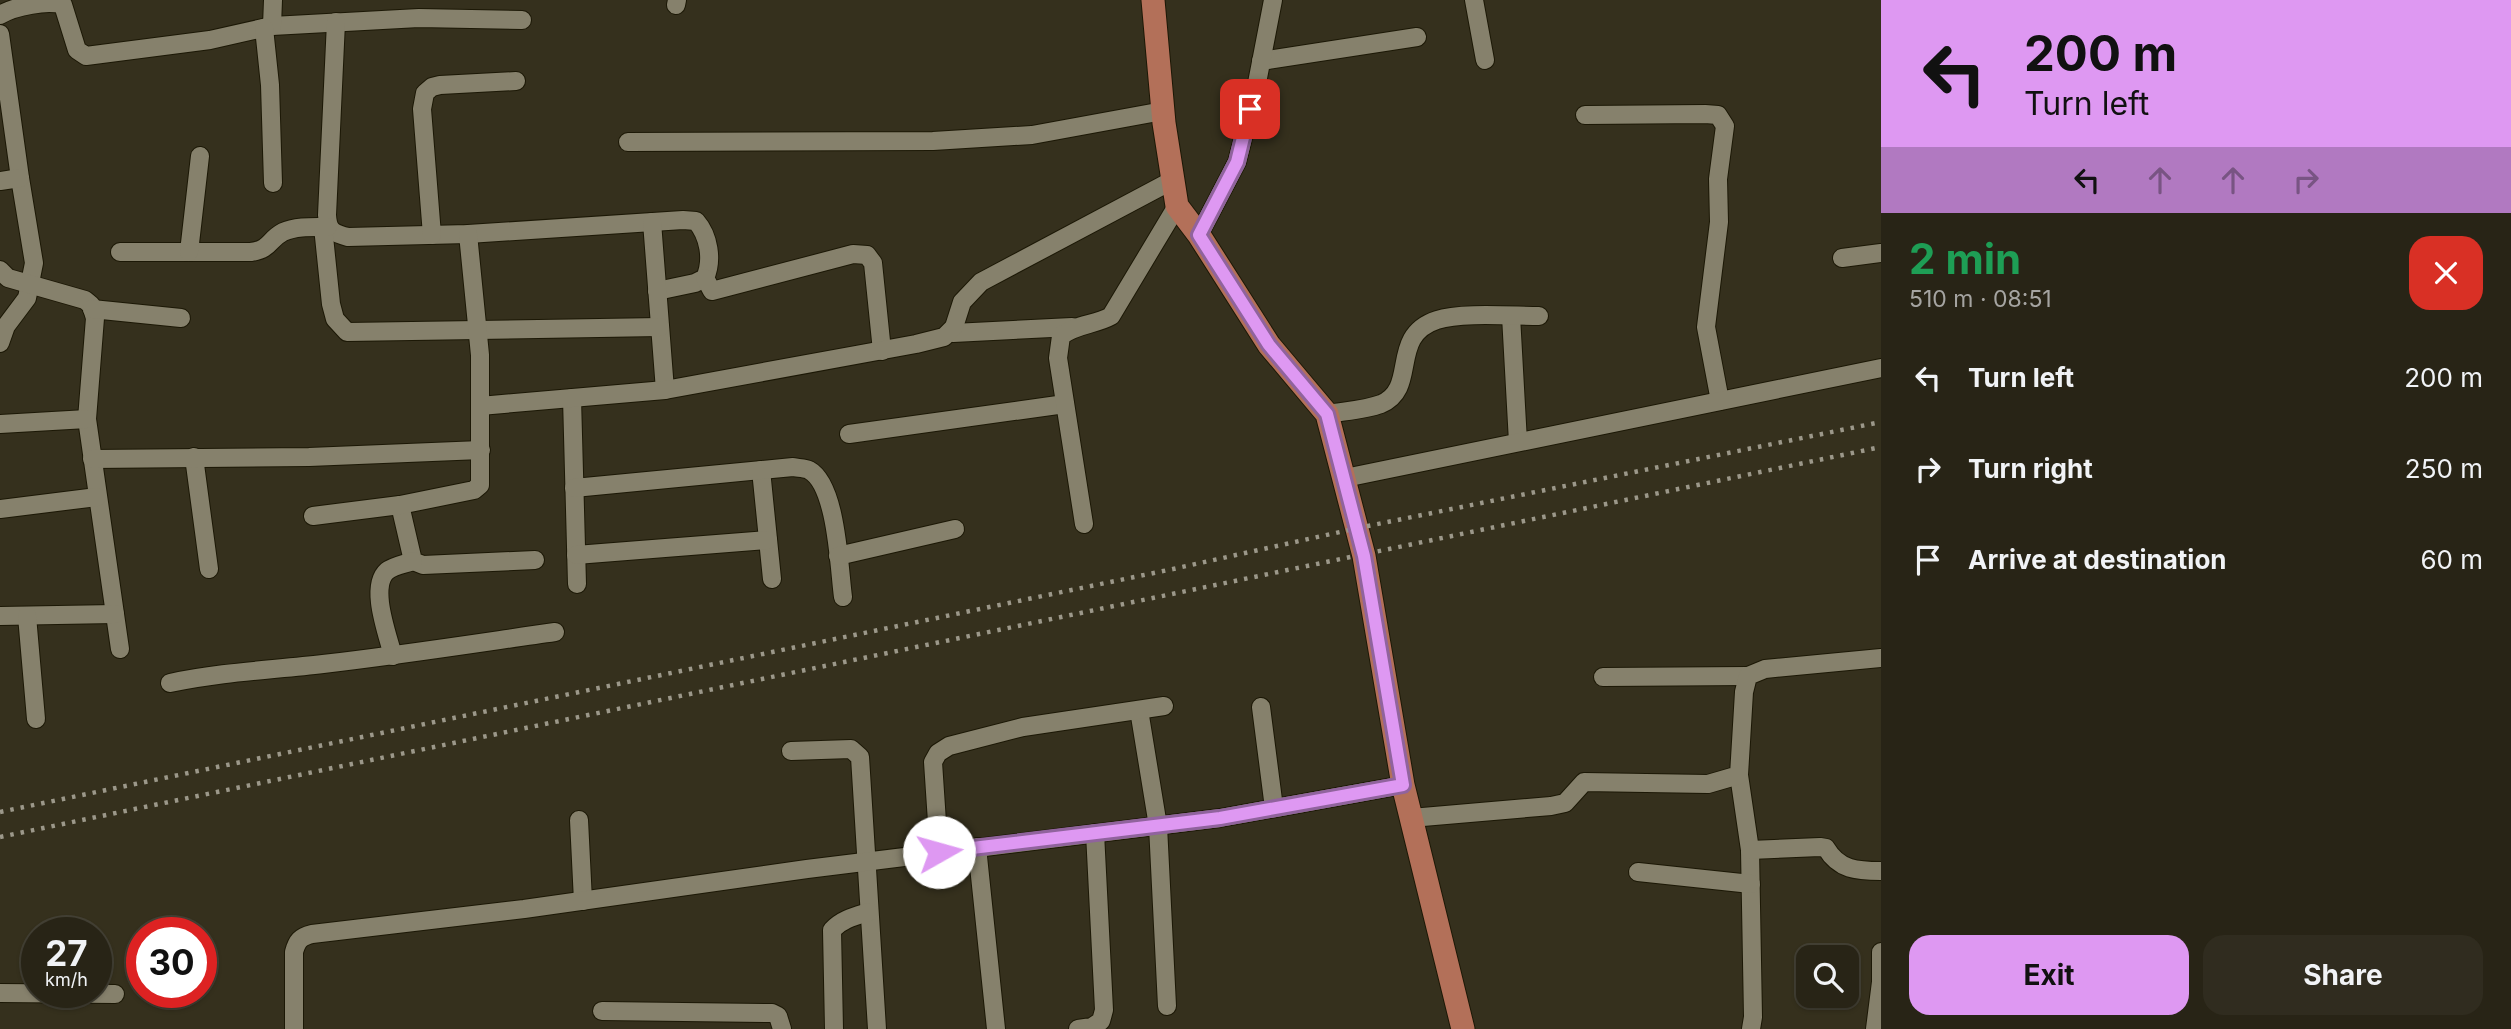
<!DOCTYPE html>
<meta charset="utf-8">
<style>
body{margin:0;font-family:Inter,sans-serif;background:#302c1f;color:#f1f3f6;height:100vh;display:flex;flex-direction:column;font-size:26px;white-space:nowrap}
*{box-sizing:border-box;margin:0}
p{font-size:23px;color:#a5a4a1}
.icon{flex:none;width:38px;height:38px;fill:none;stroke:currentColor;stroke-width:2;stroke-linecap:round;stroke-linejoin:round}
.map{position:relative;flex:1;overflow:hidden}
.side{display:flex;flex-direction:column;background:#282416;width:630px}
.side>*{flex:none}
.top-card{background:#de98f2;color:#111;overflow:hidden}
.controls{position:absolute;left:1796px;top:945px;display:grid;gap:14px}
.controls a{display:grid;place-items:center;width:63px;height:63px;border-radius:14px;background:#282416;box-shadow:0 2px 5px #0004,0 0 0 2px #444135;font-size:35px}
.speed{position:absolute;left:21px;top:917px;display:flex;gap:14px;font-size:35px;font-weight:700;text-align:center}
.speed>*{display:grid;place-content:center;width:91px;height:91px;border-radius:50%;background:#282416;box-shadow:0 2px 5px #0004,0 0 0 2px #444135;line-height:1}
.speed small{font-size:18px;font-weight:400}
.speed .limit{border:10px solid #d22;background:#fff;color:#111}
.pin{position:absolute;display:grid;place-items:center;width:60px;height:60px;color:#fff;margin:-30px;border-radius:14px;box-shadow:0 4px 10px #0006}
.me{position:absolute;width:77px;margin:-38px;rotate:83deg;stroke-linejoin:round;filter:drop-shadow(0 0 5px #0008)}
.turn{display:flex;align-items:center;gap:24px;height:147px;padding:0 28px;font-size:32px}
.turn .icon{width:91px;height:91px;stroke-width:2.5}
.turn b{display:block;font-size:49px;line-height:60px}
.lanes{display:flex;align-items:center;height:66px;padding:0 28px;background:#0003;justify-content:center;gap:35px;direction:ltr}
.lanes .off{opacity:.35}
.round{display:grid;place-items:center;flex:none;width:74px;height:74px;border-radius:21px;background:#302c1f}
.overview{display:flex;align-items:center;justify-content:space-between;height:119px;padding:0 28px}
h1{font-size:42px;font-weight:700;line-height:52px;color:#1e9e55}
.primary-button{display:flex;gap:14px;margin-top:auto;padding:14px 28px}
.primary-button a{flex:1;height:80px;border-radius:21px;background:#de98f2;color:#111;font-size:28px;font-weight:700;line-height:80px;text-align:center}
.primary-button a+a{background:#302c1f;color:#f1f3f6}
ul{padding:0;list-style:none}
li{display:flex;align-items:center;gap:21px;height:91px;padding:0 28px}
li div{flex:1}
li b{display:block;font-size:26px}
li em{font-style:normal}
main{display:flex;flex:1;min-height:0}
.map>svg:first-child{display:block}
.lines{fill:none;stroke-linecap:round;stroke-linejoin:round}
.minor-casing{stroke:#1c1806;stroke-width:20}
.major-casing{stroke:#1c1806;stroke-width:25}
.minor{stroke:#86816c;stroke-width:18}
.major{stroke:#b37059;stroke-width:23}
.rail{stroke:#9c988a;stroke-width:4.5;stroke-dasharray:3.5 7;stroke-linecap:butt}
.route-casing{stroke:#90639d;stroke-width:18}
.route{stroke:#de98f2;stroke-width:12}
</style>
<main>
<div class="map">
<svg width="1881" height="1029" viewBox="0 0 1881 1029">
<rect width="100%" height="100%" fill="#35301d"/>
<g class="lines">
<defs>
<g id="minor">
<polyline points="1474,0 1485,60"/>
<polyline points="676,5 677,0"/>
<path d="M0,15C15,6 48,0 63,5L77,50L86,56L210,40L272,26L419,18L522,20"/>
<path d="M336,22L327,215C328,231 333,233 348,237L468,234L683,220L696,221C709,236 713,260 705,278L695,283L657,291"/>
<polyline points="272,26 273,0"/>
<polyline points="264,28 270,85 273,183"/>
<polyline points="0,34 20,178 34,263 27,298 6,326 0,343"/>
<polyline points="1261,61 1417,37"/>
<polyline points="1585,115 1705,114 1718,115 1725,126 1718,179 1719,222 1706,327 1720,401"/>
<polyline points="628,142 933,141 1032,135 1163,111"/>
<polyline points="0,181 20,178"/>
<polyline points="652,222 665,390"/>
<polyline points="323,227 331,304 335,319 347,332 660,327"/>
<polyline points="432,235 422,109 425,93 432,87 440,85 516,81"/>
<polyline points="1199,235 1237,162 1257,83 1273,0"/>
<path d="M120,252H251C271,249 268,240 283,232C296,226 313,227 328,227"/>
<polyline points="189,252 200,156"/>
<polyline points="1842,258 1881,253"/>
<polyline points="0,270 8,278 85,300 91,305 95,318 87,419 120,649"/>
<polyline points="705,278 712,291 853,254 867,255 873,263 882,351"/>
<polyline points="92,309 181,318"/>
<polyline points="1511,316 1518,442"/>
<polyline points="953,333 1072,327"/>
<polyline points="572,398 577,584"/>
<polyline points="480,406 665,390 916,344 944,337 954,327 962,302 981,282 1173,180"/>
<path d="M1327,414C1344,411 1365,410 1381,404C1419,388 1388,336 1437,320C1460,312 1513,316 1539,316"/>
<polyline points="0,424 87,419"/>
<polyline points="849,434 1065,404"/>
<polyline points="194,457 209,569"/>
<polyline points="92,459 309,457 481,450"/>
<polyline points="761,470 772,579"/>
<polyline points="1345,478 1881,368"/>
<path d="M574,488L793,467C797,468 805,468 809,470C837,485 839,568 843,597"/>
<polyline points="400,505 413,561 423,565 535,560"/>
<polyline points="0,509 97,497"/>
<polyline points="313,516 400,505 474,490 480,485 480,355 468,234"/>
<path d="M1084,524L1058,358L1061,336C1076,324 1095,325 1111,316L1177,206"/>
<polyline points="576,555 768,540"/>
<polyline points="838,556 955,529"/>
<polyline points="0,616 115,614"/>
<polyline points="27,616 36,719"/>
<path d="M393,656C388,635 369,587 387,571C393,566 405,564 413,561"/>
<polyline points="1603,677 1748,676"/>
<path d="M170,683C221,672 272,670 323,664C401,655 478,643 555,632"/>
<polyline points="1261,707 1274,808"/>
<polyline points="1139,710 1158,826 1167,1006"/>
<polyline points="791,751 851,749 860,757 877,1029"/>
<polyline points="1739,775 1750,850 1753,1017 1751,1029"/>
<polyline points="1411,818 1551,806 1565,803 1584,782 1708,784 1739,775 1744,692 1748,676 1765,669 1881,658"/>
<polyline points="579,820 583,901"/>
<polyline points="977,847 996,1029"/>
<path d="M1750,850L1820,847L1826,848C1839,870 1857,871 1881,871"/>
<polyline points="939,852 933,762 938,753 949,746 1023,727 1164,706"/>
<polyline points="1638,872 1751,884"/>
<polyline points="0,993 115,994"/>
<polyline points="602,1011 772,1013 778,1016 782,1029"/>
<path d="M294,1029V952C297,941 300,937 312,934L524,909L807,869L1220,818L1403,785"/>
<path d="M834,1029L832,930C842,919 856,916 869,912"/>
<polyline points="1078,1029 1092,1027 1101,1021 1104,1010 1095,833"/>
<polyline points="1875,1029 1881,982 1881,952"/>
</g>
<polyline id="major" points="1153,0 1164,123 1177,206 1199,235 1269,345 1327,414 1364,556 1403,785 1463,1029"/>
</defs>
<!-- minor casing -->
<use href="#minor" class="minor-casing"/>
<!-- major casing -->
<use href="#major" class="major-casing"/>
<!-- minor -->
<use href="#minor" class="minor"/>
<!-- major -->
<use href="#major" class="major"/>
<!-- rail -->
<g class="rail">
<polyline points="0,812 1173,569 1358,528 1881,422"/>
<polyline points="0,837 1881,447"/>
</g>
</g>
<g class="lines">
<defs>
<polyline id="route" points="939,852 1220,818 1403,785 1364,556 1327,414 1269,345 1199,235 1237,162 1250,109"/>
</defs>
<!-- route casing -->
<use href="#route" class="route-casing"/>
<!-- route -->
<use href="#route" class="route"/>
</g>
</svg>
<div class="controls">
<a><svg class="icon" aria-label="search" viewBox="0 0 24 24"><circle cx="10" cy="10" r="6"/><path d="M15 15l6 6"/></svg></a>
</div>
<div class="speed"><div>27<small>km/h</small></div><div class="limit">30</div></div>
<div class="pin" style="left:1250px;top:109px;background:#d93025"><svg class="icon" aria-label="arrive" viewBox="0 0 24 24"><path d="M6 21V4h12l-3 4 3 4H6"/></svg></div>
<svg class="me" style="left:939px;top:852px" viewBox="-20 -20 40 40"><circle r="19" fill="#fff"/><path d="M0-13L10 11 0 6-10 11z" fill="#de98f2"/></svg>
</div>
<section class="side">
<div class="top-card">
<div class="turn"><svg class="icon" aria-label="left" viewBox="0 0 24 24"><path d="M17 20v-9H6M10 6l-5 5 5 5"/></svg><div><b>200 m</b>Turn left</div></div>
<div class="lanes"><svg class="icon" aria-label="left" viewBox="0 0 24 24"><path d="M17 20v-9H6M10 6l-5 5 5 5"/></svg><svg class="icon off" aria-label="ahead" viewBox="0 0 24 24"><path d="M12 20V5M6 11l6-6 6 6"/></svg><svg class="icon off" aria-label="ahead" viewBox="0 0 24 24"><path d="M12 20V5M6 11l6-6 6 6"/></svg><svg class="icon off" aria-label="right" viewBox="0 0 24 24"><path d="M7 20v-9h11M14 6l5 5-5 5"/></svg></div>
</div>
<div class="overview"><div><h1>2 min</h1><p>510 m · 08:51</p></div><a class="round" style="background:#d93025;color:#fff"><svg class="icon" aria-label="close" viewBox="0 0 24 24"><path d="M6 6l12 12M18 6L6 18"/></svg></a></div>
<ul>
<li><svg class="icon" aria-label="left" viewBox="0 0 24 24"><path d="M17 20v-9H6M10 6l-5 5 5 5"/></svg><div><b>Turn left</b></div><em>200 m</em></li>
<li><svg class="icon" aria-label="right" viewBox="0 0 24 24"><path d="M7 20v-9h11M14 6l5 5-5 5"/></svg><div><b>Turn right</b></div><em>250 m</em></li>
<li><svg class="icon" aria-label="arrive" viewBox="0 0 24 24"><path d="M6 21V4h12l-3 4 3 4H6"/></svg><div><b>Arrive at destination</b></div><em>60 m</em></li>
</ul>
<div class="primary-button"><a>Exit</a><a>Share</a></div>
</section>
</main>
